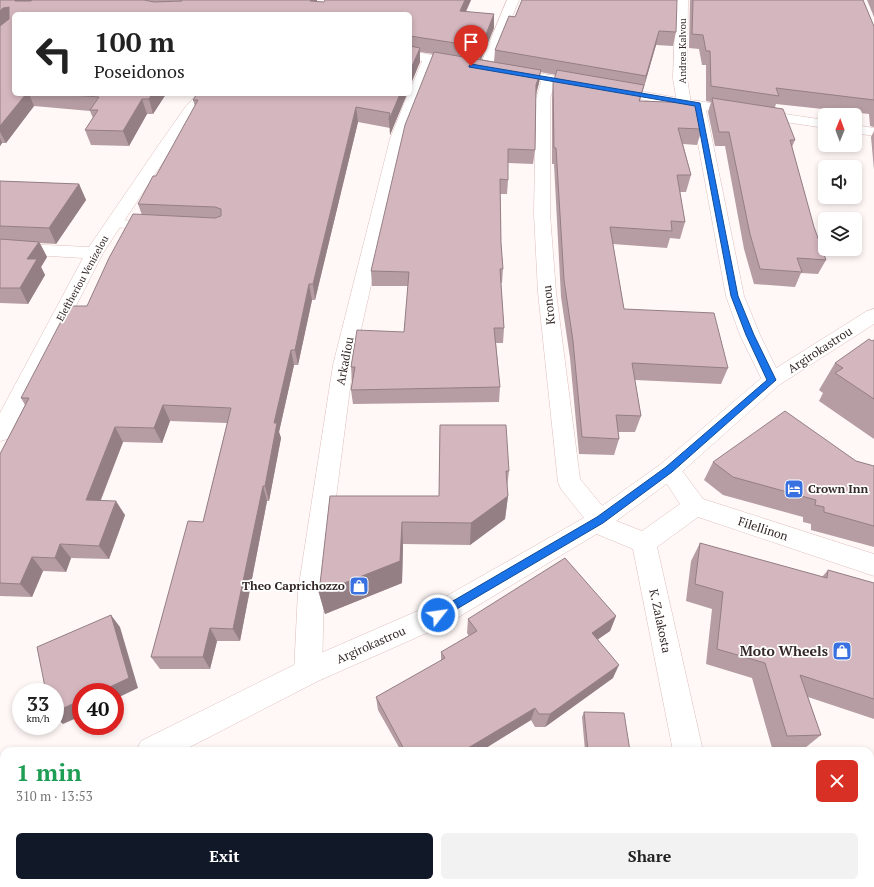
<!DOCTYPE html>
<meta charset="utf-8">
<style>
body{margin:0;font-family:"PT Serif",serif;background:#f2f2f2;color:#222;height:100vh;display:flex;flex-direction:column;font-size:15px;white-space:nowrap}
*{box-sizing:border-box;margin:0}
p{font-size:13px;color:#767676}
.icon{flex:none;width:22px;height:22px;fill:none;stroke:currentColor;stroke-width:2;stroke-linecap:round;stroke-linejoin:round}
.map{position:relative;flex:1;overflow:hidden}
.drawer{position:absolute;left:0px;top:747px;width:874px;height:140px;display:flex;flex-direction:column;background:#fff;border-radius:12px 12px 0 0;box-shadow:0 2px 6px #0003}
.drawer>*{flex:none}
.banner{position:absolute;left:12px;top:12px;width:400px;height:84px;border-radius:6px;box-shadow:0 2px 6px #0003;background:#fff;color:#222;overflow:hidden}
.needle{width:26px;rotate:1deg}
.fabs{position:absolute;left:818px;top:108px;display:grid;gap:8px}
.fabs a{display:grid;place-items:center;width:44px;height:44px;border-radius:6px;background:#fff;box-shadow:0 2px 6px #0003;font-size:20px}
.speed{position:absolute;left:12px;top:683px;display:flex;gap:8px;font-size:20px;font-weight:700;text-align:center}
.speed>*{display:grid;place-content:center;width:52px;height:52px;border-radius:50%;background:#fff;box-shadow:0 2px 6px #0003;line-height:1}
.speed small{font-size:10px;font-weight:400}
.speed .limit{border:6px solid #d22;background:#fff;color:#111}
.pin{position:absolute;display:grid;place-items:center;width:34px;height:34px;color:#fff;margin:-41px -17px;border-radius:50% 50% 50% 0;rotate:-45deg;box-shadow:0 0 4px #0007}
.pin .icon{rotate:45deg}
.me{position:absolute;width:44px;margin:-22px;rotate:60deg;stroke-linejoin:round;filter:drop-shadow(0 0 3px #0008)}
.turn{display:flex;align-items:center;gap:14px;height:84px;padding:0 16px;font-size:18px}
.turn .icon{width:52px;height:52px;stroke-width:2.5}
.turn b{display:block;font-size:28px;line-height:34px}
.round{display:grid;place-items:center;flex:none;width:42px;height:42px;border-radius:6px;background:#f2f2f2}
.head{display:flex;align-items:center;justify-content:space-between;height:68px;padding:0 16px}
h1{font-size:24px;font-weight:700;line-height:30px;color:#1e9e55}
.cta{display:flex;gap:8px;margin-top:auto;padding:8px 16px}
.cta a{flex:1;height:46px;border-radius:6px;background:#111827;color:#fff;font-size:16px;font-weight:700;line-height:46px;text-align:center}
.cta a+a{background:#f2f2f2;color:#222}
.map>svg:first-child{display:block}
.lines{fill:none;stroke-linecap:round;stroke-linejoin:round}
.service-casing{stroke:#debfbc;stroke-width:1}
.minor-casing{stroke:#debfbc;stroke-width:1}
.tertiary-casing{stroke:#debfbc;stroke-width:1}
.secondary-casing{stroke:#debfbc;stroke-width:1}
.service{fill:#fff;fill-rule:evenodd}
.minor{fill:#fff;fill-rule:evenodd}
.tertiary{fill:#fff;fill-rule:evenodd}
.secondary{fill:#fff;fill-rule:evenodd}
.wall{fill:#b69da3}
.shaded-wall{fill:#947f85}
.building{fill:#d4b6be;stroke:#947f85}
.route{fill:#1a73e8;stroke:#114b97}
.labels{text-anchor:middle;stroke-width:3.5;stroke-linejoin:round;paint-order:stroke}
.far-street-label{font-size:10px;fill:#342827;stroke:#fff}
.street-label{font-size:12px;fill:#342827;stroke:#fff}
.poi-label{font-size:12px;font-weight:bold;fill:#342827;stroke:#fff;text-anchor:start}
.near-poi-label{font-size:14px;font-weight:bold;fill:#342827;stroke:#fff;text-anchor:end}
</style>
<div class="map">
<svg width="874" height="887" viewBox="0 0 874 887">
<rect width="100%" height="100%" fill="#fff8f7"/>
<g class="lines">
<defs>
<polygon id="service" points="113,220 150,221 155,222 156,225 155,228 150,229 108,227 107,224 108,221"/>
<g id="minor">
<polygon points="507,0 519,0 491,68 490,71 480,71 479,68"/>
<polygon points="676,0 688,0 687,78 691,103 689,106 684,107 679,106 677,103 673,78"/>
<polygon points="429,55 433,56 435,59 404,139 353,365 324,591 322,672 318,681 308,685 298,681 294,672 298,591 333,365 390,139 408,94 410,94 410,90 423,59 425,56"/>
<polygon points="549,75 554,76 556,79 550,99 550,214 556,292 580,479 608,513 611,519 642,531 680,504 658,470 661,464 669,461 677,464 703,499 874,554 874,576 698,517 657,547 703,751 673,751 633,549 587,530 583,523 585,519 561,489 558,482 538,292 534,214 536,99 542,79 544,76"/>
<polygon points="198,94 213,94 196,112 103,253 8,439 0,441 0,413 83,258 0,253 0,243 89,247 158,146 186,106"/>
<polygon points="698,101 703,102 705,105 744,296 760,335 782,380 779,385 772,387 765,385 762,380 740,335 726,296 691,105 693,102"/>
<polygon points="700,883 732,883 733,887 701,887"/>
</g>
<g id="tertiary">
<polygon points="874,309 874,324 779,385 677,476 608,527 447,624 318,681 182,751 136,751 141,741 298,663 429,606 547,539 592,513 661,464 765,375 867,311"/>
<polygon points="4,809 4,841 0,843 0,811"/>
</g>
<g id="secondary">
<polygon points="410,51 460,60 465,61 466,64 465,67 460,68 410,59"/>
<polygon points="510,68 684,99 825,120 825,128 684,107 505,75 504,72 505,69"/>
<polygon points="855,125 874,128 874,136 855,133"/>
</g>
</defs>
<!-- service casing -->
<use href="#service" class="service-casing"/>
<!-- minor casing -->
<use href="#minor" class="minor-casing"/>
<!-- tertiary casing -->
<use href="#tertiary" class="tertiary-casing"/>
<!-- secondary casing -->
<use href="#secondary" class="secondary-casing"/>
<!-- service -->
<use href="#service" class="service"/>
<!-- minor -->
<use href="#minor" class="minor"/>
<!-- tertiary -->
<use href="#tertiary" class="tertiary"/>
<!-- secondary -->
<use href="#secondary" class="secondary"/>
</g>
<!-- wall -->
<g class="wall">
<polygon points="0,0 317,0 317,2 471,0 466,12 494,14 494,28 481,59 494,62 495,50 509,16 676,32 673,46 656,45 643,90 640,101 702,129 697,145 683,144 691,175 686,192 680,192 685,222 680,239 670,238 667,248 613,244 624,309 728,368 721,384 635,380 641,416 635,432 618,432 619,439 614,455 579,454 570,358 561,297 554,164 552,164 552,99 553,83 556,75 540,72 539,83 536,95 535,150 533,164 508,163 508,180 507,194 500,194 501,243 503,269 502,283 501,283 504,328 503,343 496,343 500,387 499,402 353,404 351,390 352,382 351,367 404,332 408,286 372,286 371,271 433,54 420,52 420,62 410,86 410,14 14,14 14,94 166,94 153,114 147,114 129,146 91,145 85,130 93,118 90,111 34,106 6,143 2,143 0,146"/>
<polygon points="690,0 863,0 873,24 874,26 874,127 870,126 869,114 776,104 775,107 795,140 792,147 814,227 826,260 818,274 801,273 795,287 754,284 744,249 725,146 715,146 708,112 711,102 706,101 706,65 702,65 699,49 689,48"/>
<polygon points="867,0 874,0 874,17"/>
<polygon points="407,94 390,135 390,128 358,122 315,300 312,300 298,365 294,365 279,432 281,438 269,501 267,501 240,641 217,641 210,669 160,669 151,657 203,522 227,423 170,421 162,443 123,442 101,500 125,515 109,559 71,558 66,572 43,571 32,597 0,596 0,454 25,405 21,398 87,306 142,215 138,204 156,176 195,106 193,100"/>
<polygon points="874,131 874,170 871,137"/>
<polygon points="0,181 79,184 86,200 56,244 40,243 47,257 41,267 45,275 28,304 0,303"/>
<polygon points="874,340 874,439 819,401 823,393 819,390 835,363"/>
<polygon points="440,425 509,471 507,487 508,496 505,519 470,545 403,544 402,583 325,614 319,593 330,496 439,496"/>
<polygon points="856,461 874,466 874,547 811,530 811,524 803,522 803,517 723,495 704,480 713,462"/>
<polygon points="700,543 822,577 828,570 874,583 874,719 808,697 821,735 805,748 772,748 752,678 706,664 712,609 686,601 691,561"/>
<polygon points="616,616 610,631 598,639 613,678 545,727 535,727 531,720 481,751 401,751 378,710 376,697 441,661 441,652 469,636 467,633 468,619"/>
<polygon points="584,712 630,751 585,751 582,717"/>
<polygon points="532,883 606,883 607,887 533,887"/>
<polygon points="765,883 870,883 874,887 766,887"/>
</g>
<!-- shaded-wall -->
<g class="shaded-wall">
<polygon points="15,0 35,0 21,13 15,1"/>
<polygon points="311,0 317,0 317,6 310,1"/>
<polygon points="465,0 471,0 459,25 460,11"/>
<polygon points="9,7 14,19 0,29 0,11 3,8"/>
<polygon points="494,14 494,28 480,62 481,47"/>
<polygon points="659,31 656,45 643,90 646,76"/>
<polygon points="420,48 420,62 410,86 410,71"/>
<polygon points="541,70 539,83 534,99 536,85"/>
<polygon points="26,94 29,94 34,106 6,143 0,132 0,126"/>
<polygon points="152,94 166,94 153,114 149,99"/>
<polygon points="400,94 407,94 390,135 389,120"/>
<polygon points="142,99 147,114 129,146 123,131"/>
<polygon points="356,107 358,122 315,300 313,284"/>
<polygon points="0,138 2,143 0,146"/>
<polygon points="79,184 86,200 56,244 49,228"/>
<polygon points="39,242 47,257 41,267 45,275 28,304 20,288 27,259"/>
<polygon points="309,284 312,300 298,365 295,350"/>
<polygon points="291,350 294,365 279,432 281,438 269,501 265,486 274,423"/>
<polygon points="163,405 170,421 162,443 154,428"/>
<polygon points="115,427 123,442 95,514 86,500"/>
<polygon points="263,486 267,501 240,641 233,629"/>
<polygon points="508,496 505,519 470,545 471,523"/>
<polygon points="116,501 125,515 109,559 99,546"/>
<polygon points="402,522 403,544 402,583 325,614 319,593"/>
<polygon points="60,544 71,558 66,572 55,558"/>
<polygon points="32,557 43,571 32,597 20,584"/>
<polygon points="111,615 120,627 138,688 115,699 115,692 99,692"/>
<polygon points="616,616 610,631 587,647 592,633"/>
<polygon points="210,628 217,641 210,669 203,657"/>
<polygon points="619,665 613,678 545,727 550,714"/>
<polygon points="81,700 81,716 63,724 55,717 55,712"/>
<polygon points="535,708 531,720 481,751 463,751"/>
<polygon points="150,883 162,883 163,887 151,887"/>
</g>
<!-- building -->
<g class="building">
<polygon points="0,0 15,0 15,1 31,1 32,0 144,0 154,2 182,1 181,0 311,0 310,1 324,2 325,0 465,0 460,11 494,14 481,47 410,36 410,14 14,14 14,94 26,94 0,126 0,26 9,19 9,7 3,8 0,11"/>
<polygon points="522,0 677,0 676,32 659,31 646,76 495,50 509,16 515,17"/>
<polygon points="693,0 863,0 873,24 874,26 874,100 776,88 779,96 711,86 710,51 706,51 703,35 692,34"/>
<polygon points="410,46 420,48 410,71"/>
<polygon points="434,52 541,70 536,85 535,150 508,149 508,180 500,179 501,243 503,269 500,269 504,328 494,328 500,387 351,390 355,367 351,367 357,330 404,332 409,272 371,271 405,125"/>
<polygon points="557,70 644,85 639,101 697,103 702,129 678,128 691,175 677,175 685,222 671,221 672,231 610,227 624,309 714,313 728,368 632,363 641,416 616,415 619,439 582,437 573,341 564,280 556,148 554,148 553,83"/>
<polygon points="58,94 152,94 149,99 142,99 123,131 85,130 98,110 90,110 99,97"/>
<polygon points="197,94 400,94 389,120 390,113 356,107 313,284 309,284 295,350 291,350 274,423 277,423 265,486 263,486 233,629 210,628 203,657 151,657 188,521 203,522 231,408 163,405 154,428 115,427 86,500 116,501 99,546 60,544 55,558 32,557 20,584 0,583 0,454 29,398 21,398 69,306 87,306 109,258 133,214 215,218 221,216 221,209 215,207 138,204 153,176 156,176 198,100 193,100"/>
<polygon points="712,98 783,109 795,140 790,140 814,227 826,260 797,258 802,272 760,269 750,234 729,132 719,132"/>
<polygon points="0,181 79,184 49,228 0,226"/>
<polygon points="0,239 39,242 27,259 37,259 20,288 0,288"/>
<polygon points="869,339 872,341 874,340 874,399 835,373 843,368 835,363"/>
<polygon points="785,411 856,461 874,466 874,526 824,512 824,507 815,505 816,500 733,477 713,462"/>
<polygon points="440,425 506,425 509,471 506,471 508,496 471,523 402,522 400,561 319,593 330,496 439,496"/>
<polygon points="700,543 827,578 828,570 874,583 874,699 800,675 821,735 787,736 765,663 717,649 723,592 695,584"/>
<polygon points="565,558 616,616 592,633 619,665 550,714 539,714 535,708 463,751 405,751 376,697 445,658 441,652 477,631 468,619"/>
<polygon points="111,615 129,678 99,692 81,692 81,700 55,712 55,692 46,692 37,647"/>
<polygon points="584,712 624,713 630,751 588,751"/>
<polygon points="870,808 874,808 874,887 784,887 783,883 870,883"/>
<polygon points="4,876 4,883 150,883 151,887 0,887 0,878"/>
<polygon points="410,883 472,883 473,887 410,887"/>
<polygon points="536,883 606,883 607,887 536,887"/>
</g>
<!-- route -->
<polygon class="route" points="471,64 700,103 738,296 754,335 776,380 672,472 603,523 438,620 434,619 432,615 434,612 597,517 666,467 767,380 746,335 731,296 695,106 469,67 469,66"/>
<!-- icons -->
<defs>
<symbol id="hotel-square" viewBox="-11 -11 22 22"><rect x="-9" y="-9" width="18" height="18" rx="4" fill="#3971e0" stroke="#fff"/><path d="M-6-4.5h1.5V1H6V5H4.5V3h-9V5H-6ZM-4 0a1.8 1.8 0 1 1 3.6 0ZM.5 0V-2.5h3Q6-2.5 6 0Z" fill="#fff"/></symbol>
<symbol id="shop-square" viewBox="-11 -11 22 22"><rect x="-9" y="-9" width="18" height="18" rx="4" fill="#3971e0" stroke="#fff"/><path d="M-5-2.5h2.3a2.7 3.5 0 0 1 5.4 0H5L5.5 6h-11ZM-1.5-2.5h3a1.5 2.3 0 0 0-3 0Z" fill="#fff"/></symbol>
</defs>
<g fill-rule="evenodd">
<use href="#hotel-square" x="783" y="478" width="22" height="22"/>
<use href="#shop-square" x="348" y="575" width="22" height="22"/>
<use href="#shop-square" x="831" y="640" width="22" height="22"/>
</g>
<g class="labels">
<!-- far-street labels -->
<g class="far-street-label">
<text transform="translate(682 51) rotate(-90)" y="4">Andrea Kalvou</text>
<text transform="translate(82 278) rotate(-61)" y="4">Eleftheriou Venizelou</text>
</g>
<!-- street labels -->
<g class="street-label">
<text transform="translate(549 305) rotate(-96)" y="4">Kronou</text>
<text transform="translate(820 350) rotate(-33)" y="4">Argirokastrou</text>
<text transform="translate(345 361) rotate(-79)" y="4">Arkadiou</text>
<text transform="translate(763 529) rotate(18)" y="4">Filellinon</text>
<text transform="translate(660 621) rotate(78)" y="4">K. Zalakosta</text>
<text transform="translate(371 645) rotate(-24)" y="4">Argirokastrou</text>
</g>
<!-- poi labels -->
<g class="poi-label">
<text x="808" y="493">Crown Inn</text>
<text x="345" y="590" text-anchor="end">Theo Caprichozzo</text>
</g>
<!-- near-poi labels -->
<g class="near-poi-label">
<text x="828" y="656">Moto Wheels</text>
</g>
</g>
</svg>
<div class="fabs">
<a><svg class="needle" viewBox="-14 -14 28 28"><path d="M0-13l5 13h-10z" fill="#e53935"/><path d="M0 13l5-13h-10z" fill="#767676"/></svg></a>
<a><svg class="icon" aria-label="sound" viewBox="0 0 24 24"><path d="M4 9h4l5-4v14l-5-4H4zM17 9q2 3 0 6"/></svg></a>
<a><svg class="icon" aria-label="layers" viewBox="0 0 24 24"><path d="M12 4l9 5-9 5-9-5zM3 14l9 5 9-5"/></svg></a>
</div>
<div class="speed"><div>33<small>km/h</small></div><div class="limit">40</div></div>
<div class="pin" style="left:471px;top:66px;background:#d93025"><svg class="icon" aria-label="arrive" viewBox="0 0 24 24"><path d="M6 21V4h12l-3 4 3 4H6"/></svg></div>
<svg class="me" style="left:438px;top:615px" viewBox="-20 -20 40 40"><circle r="17" fill="#1a73e8" stroke="#fff" stroke-width="3"/><path d="M0-11L8 9 0 5-8 9z" fill="#fff"/></svg>
<div class="banner">
<div class="turn"><svg class="icon" aria-label="left" viewBox="0 0 24 24"><path d="M17 20v-9H6M10 6l-5 5 5 5"/></svg><div><b>100 m</b>Poseidonos</div></div>
</div>
<section class="drawer">
<div class="head"><div><h1>1 min</h1><p>310 m · 13:53</p></div><a class="round" style="background:#d93025;color:#fff"><svg class="icon" aria-label="close" viewBox="0 0 24 24"><path d="M6 6l12 12M18 6L6 18"/></svg></a></div>
<div class="cta"><a>Exit</a><a>Share</a></div>
</section>
</div>
